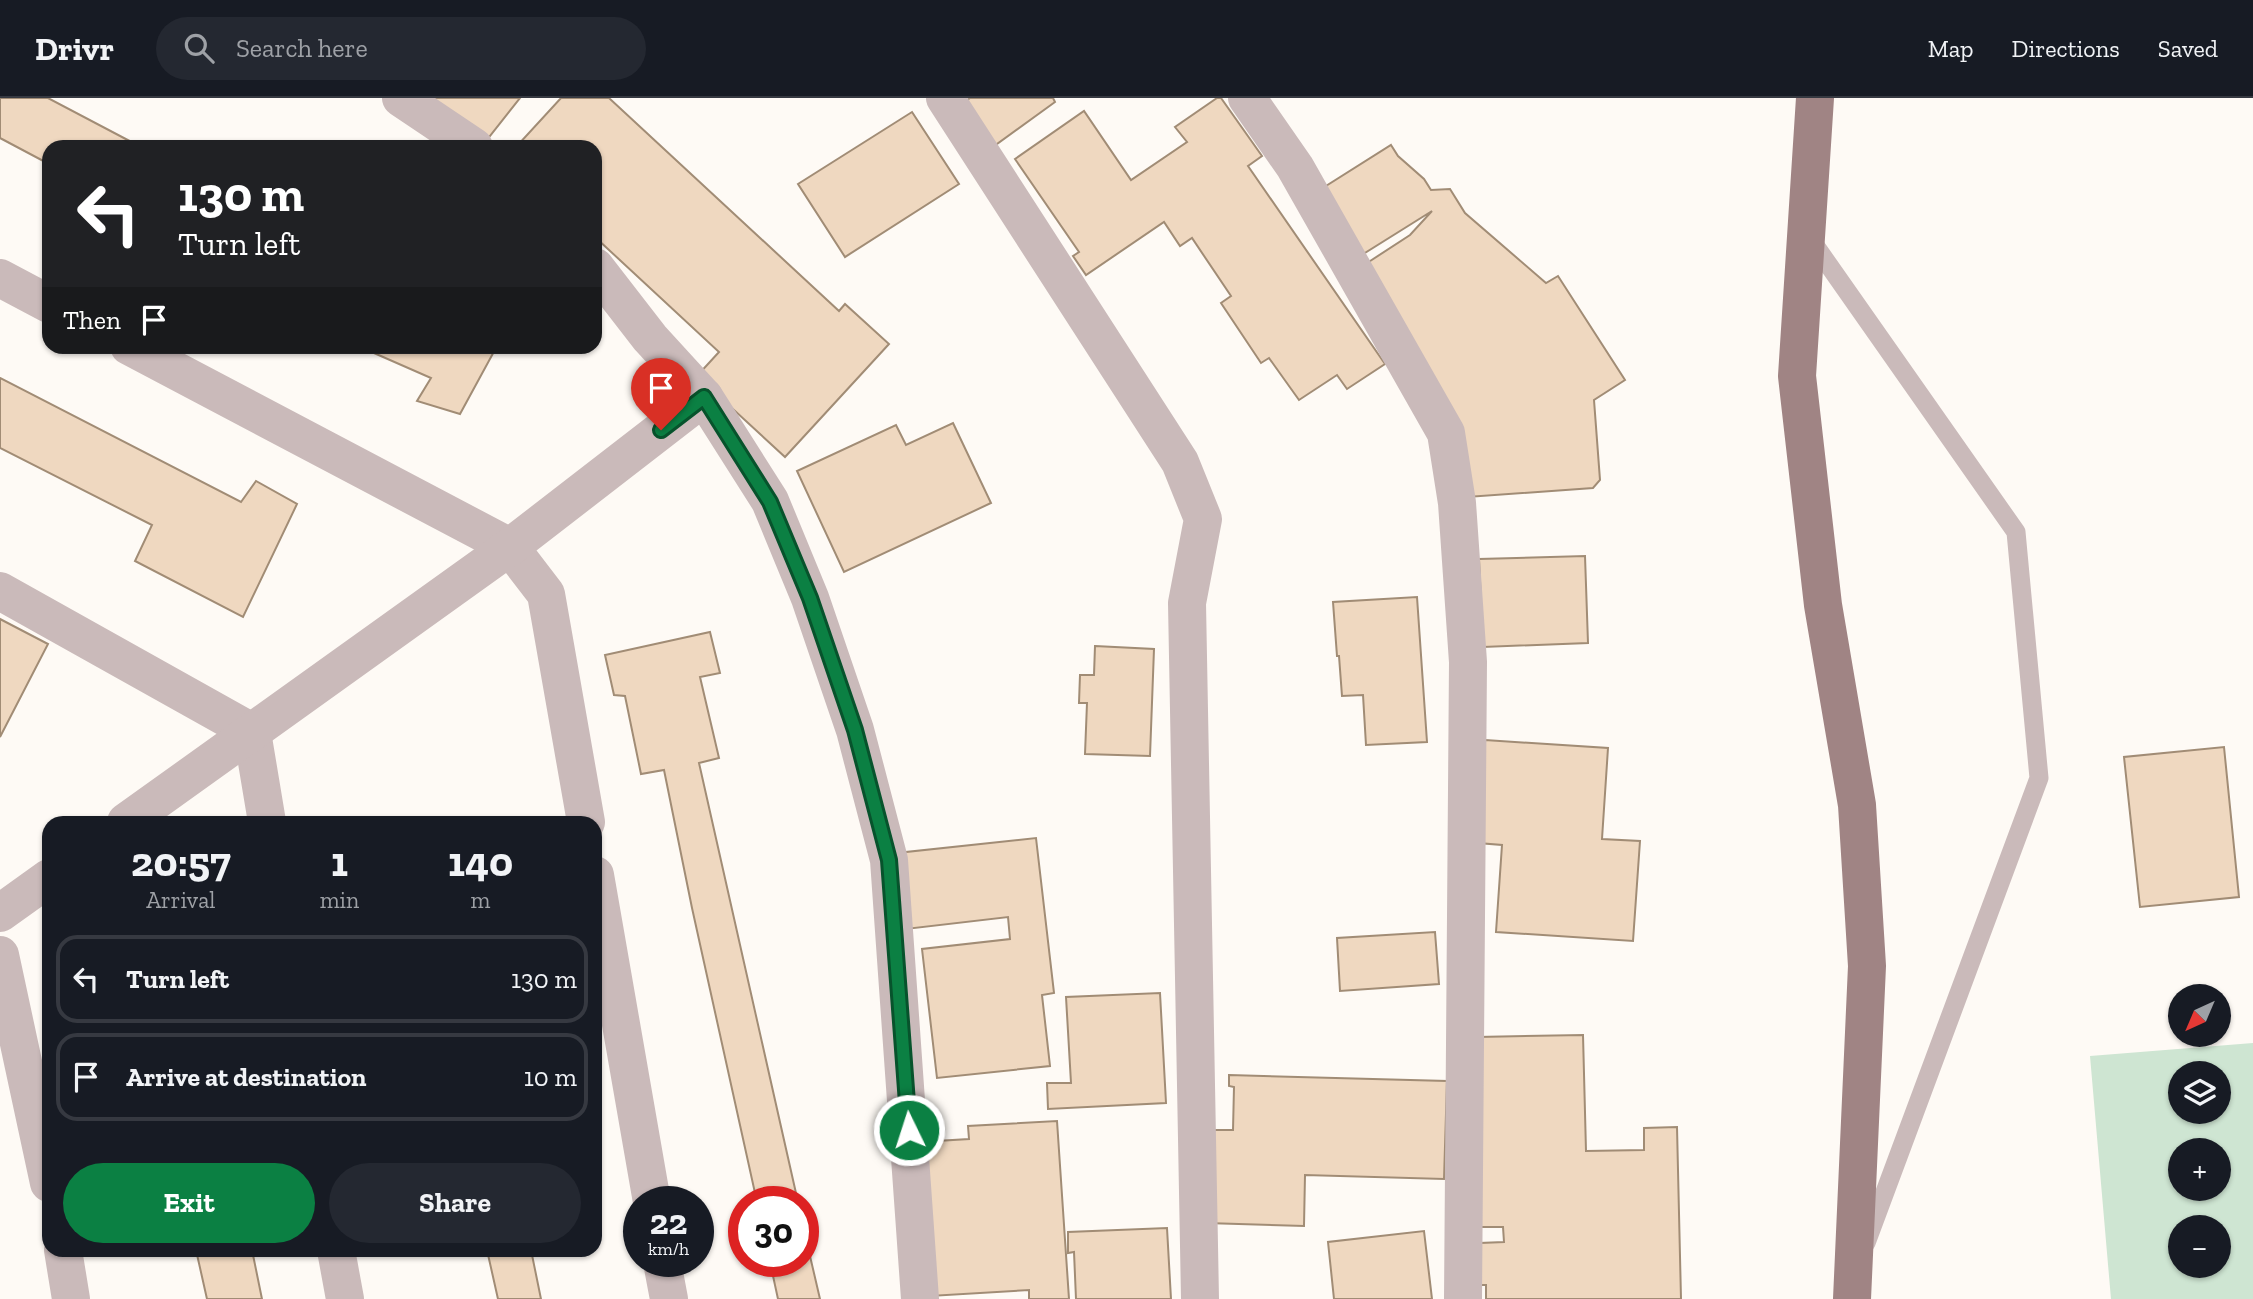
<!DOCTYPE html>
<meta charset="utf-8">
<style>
body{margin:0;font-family:"Zilla Slab",serif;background:#242831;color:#f1f3f6;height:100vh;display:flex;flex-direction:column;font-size:26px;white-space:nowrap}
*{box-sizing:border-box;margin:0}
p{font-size:23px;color:#9ea1a6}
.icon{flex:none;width:38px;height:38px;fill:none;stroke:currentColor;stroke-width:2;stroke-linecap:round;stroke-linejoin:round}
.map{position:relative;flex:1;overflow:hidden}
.side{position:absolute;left:42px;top:718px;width:560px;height:441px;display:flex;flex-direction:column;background:#171b24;border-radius:21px;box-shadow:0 2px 5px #0004}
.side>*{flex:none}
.top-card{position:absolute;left:42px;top:42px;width:560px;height:214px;border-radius:21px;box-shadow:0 2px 5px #0004;background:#202124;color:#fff;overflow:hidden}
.needle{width:46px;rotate:224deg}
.controls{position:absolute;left:2168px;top:886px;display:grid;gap:14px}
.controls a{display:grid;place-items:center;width:63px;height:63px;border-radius:50%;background:#171b24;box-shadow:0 2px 5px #0004;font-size:35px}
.speed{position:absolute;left:623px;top:1088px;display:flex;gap:14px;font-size:35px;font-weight:700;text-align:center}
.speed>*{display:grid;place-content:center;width:91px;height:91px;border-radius:50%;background:#171b24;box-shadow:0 2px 5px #0004;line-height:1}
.speed small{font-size:18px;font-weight:400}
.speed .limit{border:10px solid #d22;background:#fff;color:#111}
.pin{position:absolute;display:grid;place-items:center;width:60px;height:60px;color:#fff;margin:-72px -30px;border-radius:50% 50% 50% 0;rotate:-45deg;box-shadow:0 0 7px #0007}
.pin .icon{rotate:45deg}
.me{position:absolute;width:77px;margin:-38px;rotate:356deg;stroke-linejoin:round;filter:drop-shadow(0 0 5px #0008)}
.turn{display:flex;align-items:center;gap:24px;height:147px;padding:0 21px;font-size:32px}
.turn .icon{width:91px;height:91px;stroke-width:2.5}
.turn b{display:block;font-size:49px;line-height:60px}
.then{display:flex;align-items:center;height:66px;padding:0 21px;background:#0003;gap:14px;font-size:26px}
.eta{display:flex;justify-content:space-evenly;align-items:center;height:119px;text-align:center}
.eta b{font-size:42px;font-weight:700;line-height:49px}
.primary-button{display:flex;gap:14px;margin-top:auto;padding:14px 21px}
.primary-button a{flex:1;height:80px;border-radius:42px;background:#0b8043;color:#fff;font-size:28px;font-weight:700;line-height:80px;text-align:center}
.primary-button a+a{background:#242831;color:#f1f3f6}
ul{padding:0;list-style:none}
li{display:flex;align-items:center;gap:21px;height:88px;margin:0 14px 10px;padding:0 7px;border:4px solid #363941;border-radius:21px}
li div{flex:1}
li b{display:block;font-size:26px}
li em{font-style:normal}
header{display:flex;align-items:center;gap:42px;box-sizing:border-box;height:98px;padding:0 35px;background:#171b24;border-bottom:2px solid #363941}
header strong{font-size:33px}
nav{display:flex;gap:38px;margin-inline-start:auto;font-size:24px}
.search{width:490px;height:63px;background:#242831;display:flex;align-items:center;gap:18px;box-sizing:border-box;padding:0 24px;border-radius:38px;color:#9ea1a6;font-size:26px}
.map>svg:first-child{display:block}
.green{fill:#cee5d2;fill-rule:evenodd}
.building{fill:#efd8c0;stroke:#a18c75;stroke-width:2}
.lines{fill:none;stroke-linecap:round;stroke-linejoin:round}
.service{stroke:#cababa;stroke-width:19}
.minor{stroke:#cababa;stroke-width:38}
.primary{stroke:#a08484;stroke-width:38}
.route-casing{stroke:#07532c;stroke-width:18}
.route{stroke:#0b8043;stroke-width:12}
</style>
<header>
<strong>Drivr</strong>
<div class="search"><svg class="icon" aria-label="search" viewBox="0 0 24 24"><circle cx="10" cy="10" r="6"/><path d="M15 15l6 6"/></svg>Search here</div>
<nav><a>Map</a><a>Directions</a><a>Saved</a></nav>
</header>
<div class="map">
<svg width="2253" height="1201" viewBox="0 0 2253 1201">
<rect width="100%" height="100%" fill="#fefaf5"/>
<!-- green -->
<path class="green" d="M2253,945V1201H2111L2090,958ZM2180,975H2219V1013H2180ZM2180,1052H2219V1090H2180ZM2180,1129H2219V1167H2180Z"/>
<!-- building -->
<g class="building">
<polygon points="0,0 48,0 141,49 49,49 49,66 0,40"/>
<polygon points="422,0 520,0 482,48"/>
<polygon points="561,0 609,0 839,213 845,206 889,246 785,359 697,278 719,254 595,139 595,49 516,49"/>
<polygon points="970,0 1053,0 1055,4 990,51 959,8"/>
<polygon points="1217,0 1221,0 1262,58 1248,68 1385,266 1347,291 1337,277 1299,302 1269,260 1261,265 1221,205 1231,198 1192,140 1180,148 1164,124 1086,177 1073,158 1079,154 1015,61 1084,13 1131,82 1187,44 1175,29"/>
<polygon points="912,14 959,86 845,159 798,86"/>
<polygon points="1391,47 1398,58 1424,81 1431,92 1450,91 1465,115 1546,185 1558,178 1625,282 1594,302 1600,382 1593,390 1467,399 1364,167 1410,137 1432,113 1360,158 1318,93"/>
<polygon points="358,248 497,248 460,316 417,303 431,280"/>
<polygon points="0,280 241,404 256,383 297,406 243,519 135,463 152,427 0,350"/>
<polygon points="953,325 991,405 844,474 797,373 896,327 906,347"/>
<polygon points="1585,458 1588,545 1483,549 1479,461"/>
<polygon points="1417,499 1427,644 1366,647 1363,597 1342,598 1339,558 1337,558 1333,504"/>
<polygon points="0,521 48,546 0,639"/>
<polygon points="710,534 720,575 700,579 719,660 699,665 798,1104 757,1104 692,810 664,672 641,676 625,598 614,597 605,557"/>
<polygon points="1095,548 1154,551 1150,658 1085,656 1087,605 1079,605 1080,577 1094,577"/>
<polygon points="1485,642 1608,650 1602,741 1640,743 1633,843 1496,834 1502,747 1478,745"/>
<polygon points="2224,649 2239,799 2140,809 2124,659"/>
<polygon points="1036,740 1054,895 1042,897 1050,968 937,980 922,851 1010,841 1008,819 906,831 897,755"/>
<polygon points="1435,834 1439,886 1340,893 1337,840"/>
<polygon points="1160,895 1166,1005 1048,1011 1047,985 1071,985 1066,899"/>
<polygon points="1583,937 1586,1053 1644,1052 1644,1030 1677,1029 1681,1201 1486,1201 1486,1187 1481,1187 1480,1145 1504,1144 1503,1129 1480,1129 1477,939"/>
<polygon points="1229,977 1447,983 1444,1081 1305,1077 1304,1128 1206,1125 1208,1032 1233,1032 1234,989 1229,988"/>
<polygon points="1057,1023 1069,1201 1029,1201 1029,1192 930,1198 920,1044 969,1041 968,1028"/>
<polygon points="803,1128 820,1201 778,1201 770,1164 803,1164"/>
<polygon points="1167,1130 1171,1201 1076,1201 1074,1154 1068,1155 1068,1134"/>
<polygon points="1424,1133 1432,1201 1334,1201 1328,1144"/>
<polygon points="196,1152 252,1152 262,1201 207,1201"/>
<polygon points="487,1152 531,1152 541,1201 498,1201"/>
</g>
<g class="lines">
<!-- service -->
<polyline class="service" points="1809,139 2016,434 2039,680 1866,1145"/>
<!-- minor -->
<g class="minor">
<polyline points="401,0 474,49"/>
<polyline points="945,0 1180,364 1203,421 1187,505 1200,1201"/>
<polyline points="1247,0 1295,69 1446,335 1457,405 1468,564 1463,1201"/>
<polyline points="595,169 650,240 704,299 770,403 810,500 855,632 889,762 920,1201"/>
<polyline points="0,180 49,206"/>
<polyline points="129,248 510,449 546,496 586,724"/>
<polyline points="0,493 252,634 267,724"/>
<polyline points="126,724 510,449 704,299"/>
<polyline points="595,777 652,1104"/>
<polyline points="0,815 49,780"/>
<polyline points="0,857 49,1085"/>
<polyline points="63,1152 71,1201"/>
<polyline points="336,1152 345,1201"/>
<polyline points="662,1164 669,1201"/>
</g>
<!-- primary -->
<polyline class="primary" points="1815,0 1797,278 1823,507 1857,707 1867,868 1852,1201"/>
</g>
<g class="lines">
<defs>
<polyline id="route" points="661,332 704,299 770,404 810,500 855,632 889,762 909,1032"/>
</defs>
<!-- route casing -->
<use href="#route" class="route-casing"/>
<!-- route -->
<use href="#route" class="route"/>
</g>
</svg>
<div class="controls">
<a><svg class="needle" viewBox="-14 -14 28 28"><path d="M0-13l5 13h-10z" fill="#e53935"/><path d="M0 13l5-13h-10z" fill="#9ea1a6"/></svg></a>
<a><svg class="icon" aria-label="layers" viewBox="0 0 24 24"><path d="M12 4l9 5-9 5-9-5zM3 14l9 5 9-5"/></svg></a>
<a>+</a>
<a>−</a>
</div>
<div class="speed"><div>22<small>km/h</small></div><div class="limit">30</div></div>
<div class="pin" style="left:661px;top:332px;background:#d93025"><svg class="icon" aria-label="arrive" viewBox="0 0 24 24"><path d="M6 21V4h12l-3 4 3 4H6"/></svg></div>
<svg class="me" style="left:909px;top:1032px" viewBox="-20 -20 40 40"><circle r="17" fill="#0b8043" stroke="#fff" stroke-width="3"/><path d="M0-11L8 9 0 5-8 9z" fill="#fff"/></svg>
<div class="top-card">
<div class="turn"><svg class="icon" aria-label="left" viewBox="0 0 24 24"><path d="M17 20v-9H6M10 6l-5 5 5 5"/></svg><div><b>130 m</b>Turn left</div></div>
<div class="then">Then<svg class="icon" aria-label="arrive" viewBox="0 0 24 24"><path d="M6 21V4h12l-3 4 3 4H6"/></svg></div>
</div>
<section class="side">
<div class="eta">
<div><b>20:57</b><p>Arrival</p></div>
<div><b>1</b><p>min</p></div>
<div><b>140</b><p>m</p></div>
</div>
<ul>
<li><svg class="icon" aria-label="left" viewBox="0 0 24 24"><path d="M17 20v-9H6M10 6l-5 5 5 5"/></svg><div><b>Turn left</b></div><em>130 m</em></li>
<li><svg class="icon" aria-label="arrive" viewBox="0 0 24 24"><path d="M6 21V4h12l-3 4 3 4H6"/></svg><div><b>Arrive at destination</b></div><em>10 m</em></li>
</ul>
<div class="primary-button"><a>Exit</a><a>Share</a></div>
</section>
</div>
